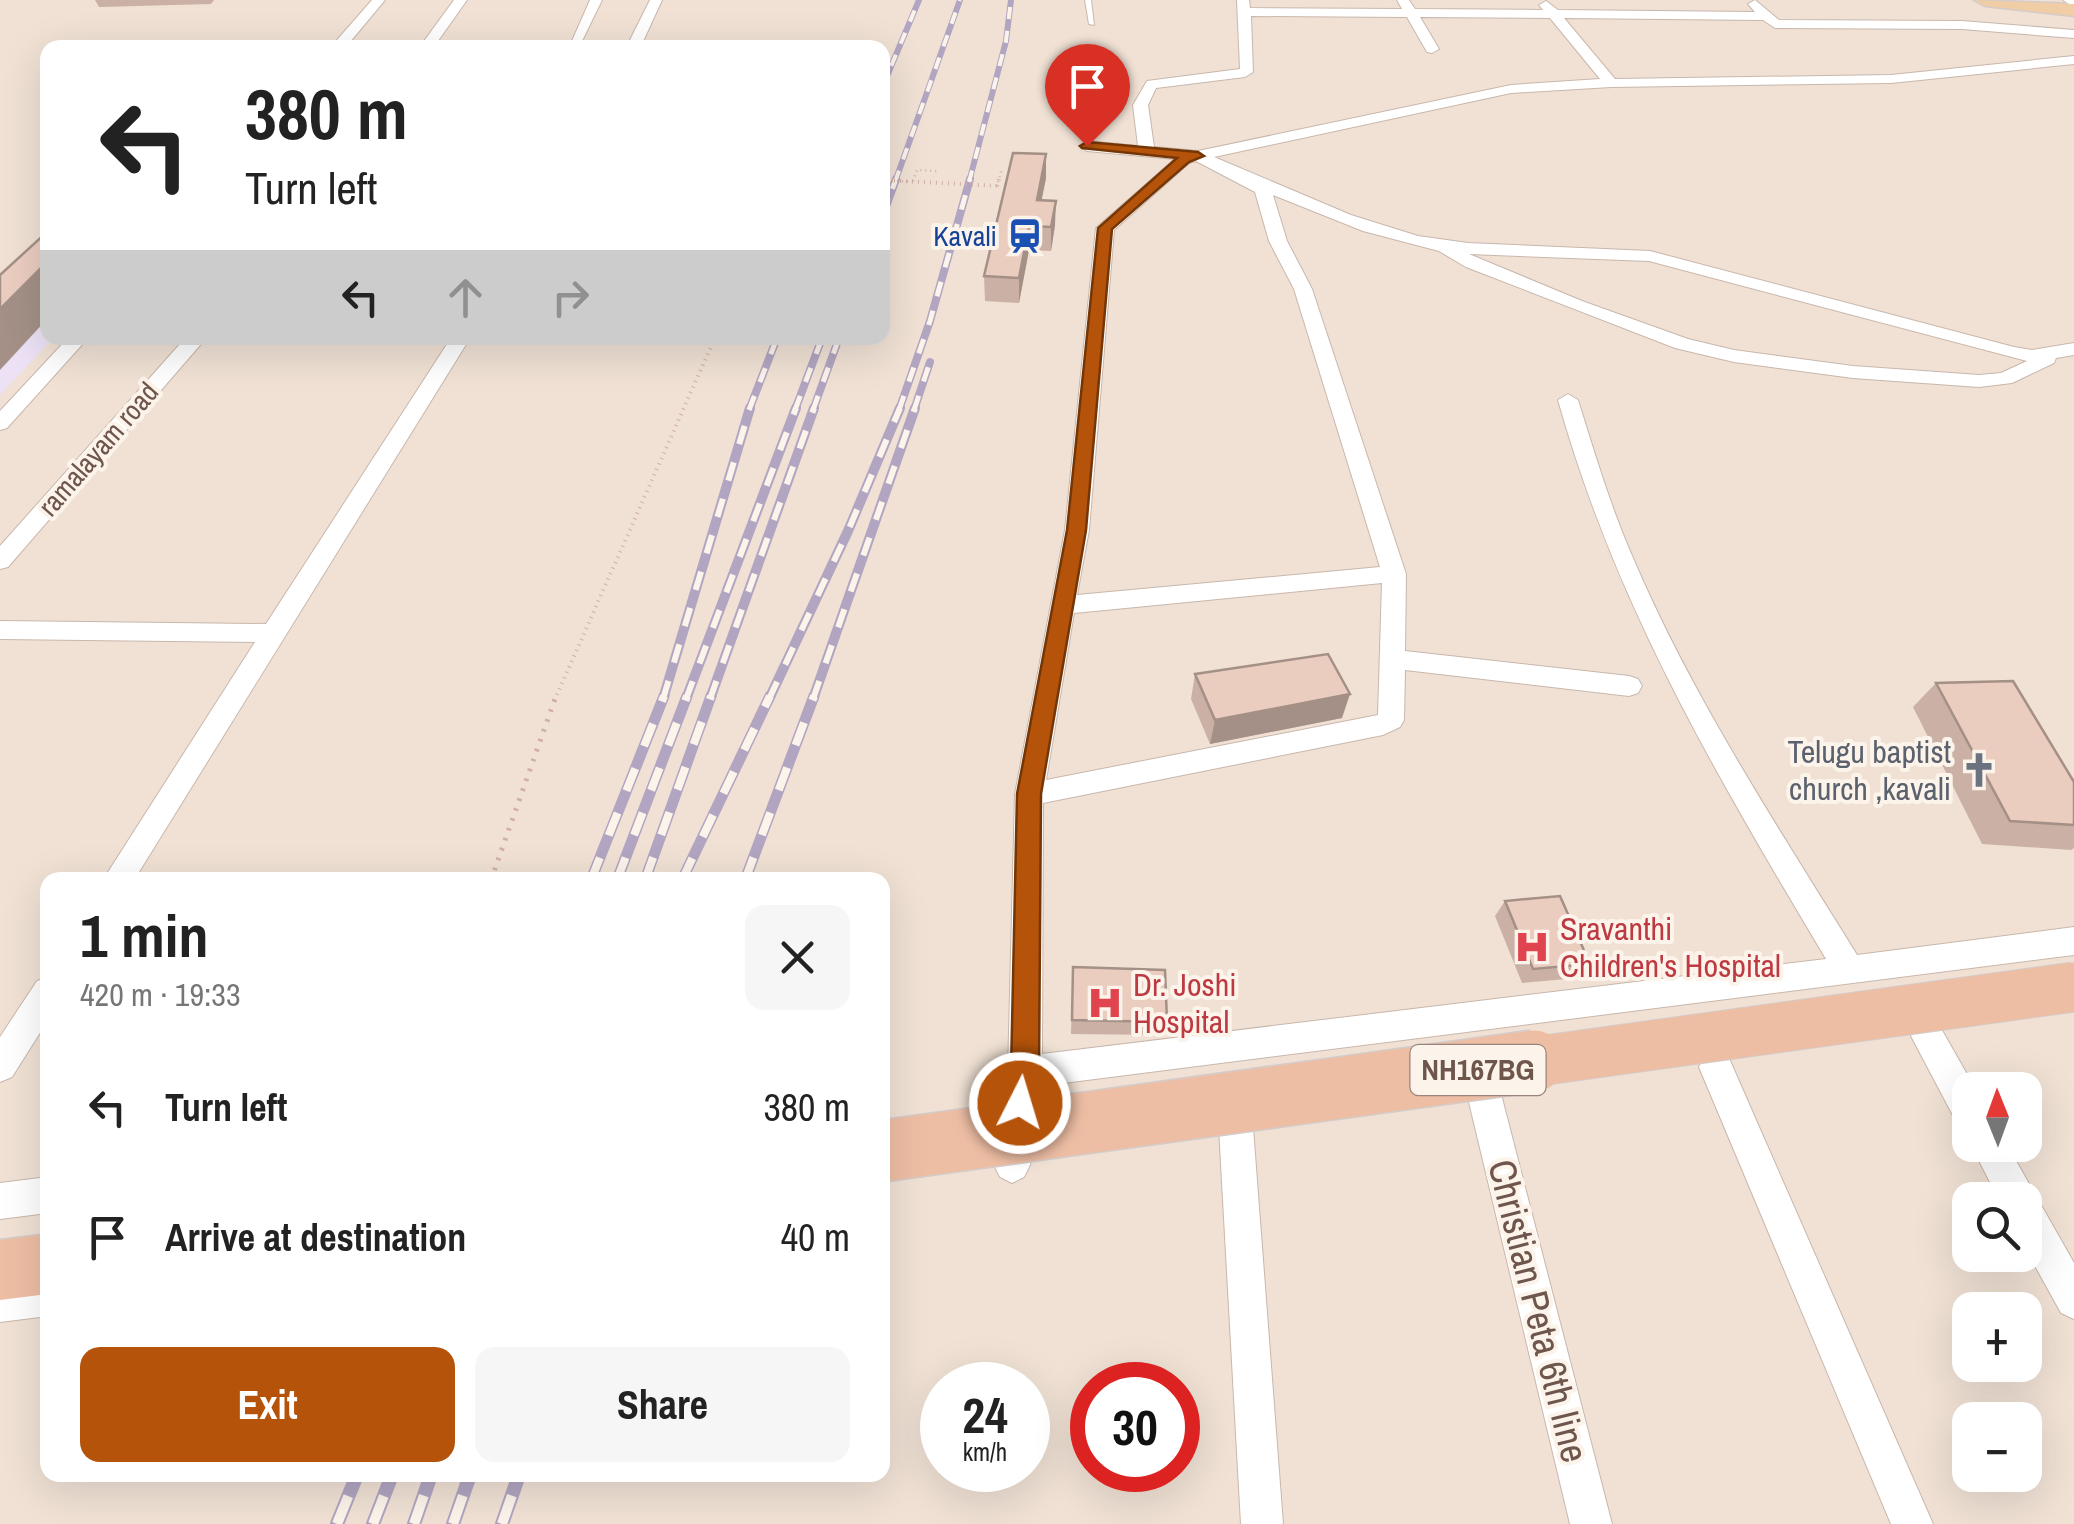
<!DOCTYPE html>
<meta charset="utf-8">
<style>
body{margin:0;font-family:"Archivo Narrow",sans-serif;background:#f6f6f6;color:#222;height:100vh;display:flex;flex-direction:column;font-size:38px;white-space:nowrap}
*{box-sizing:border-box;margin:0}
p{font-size:32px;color:#767676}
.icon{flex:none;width:55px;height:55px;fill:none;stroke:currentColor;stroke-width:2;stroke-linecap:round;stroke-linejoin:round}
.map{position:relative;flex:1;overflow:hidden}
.sheet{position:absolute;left:40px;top:872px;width:850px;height:610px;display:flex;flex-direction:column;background:#fff;border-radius:20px;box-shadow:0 10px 40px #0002}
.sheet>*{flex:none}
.banner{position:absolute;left:40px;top:40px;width:850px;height:305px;border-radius:20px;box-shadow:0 10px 40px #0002;background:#fff;color:#222;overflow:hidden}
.needle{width:65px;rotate:359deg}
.buttons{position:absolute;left:1952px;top:1072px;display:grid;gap:20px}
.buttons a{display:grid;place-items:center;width:90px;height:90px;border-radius:20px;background:#fff;box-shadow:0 10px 40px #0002;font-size:50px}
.speed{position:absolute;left:920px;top:1362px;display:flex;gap:20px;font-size:50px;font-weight:700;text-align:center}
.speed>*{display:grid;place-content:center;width:130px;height:130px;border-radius:50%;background:#fff;box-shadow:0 10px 40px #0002;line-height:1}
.speed small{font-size:25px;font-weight:400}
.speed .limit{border:15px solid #d22;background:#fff;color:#111}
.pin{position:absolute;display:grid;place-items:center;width:85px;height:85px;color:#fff;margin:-102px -42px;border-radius:50% 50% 50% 0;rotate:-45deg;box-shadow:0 0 10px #0007}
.pin .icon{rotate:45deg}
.me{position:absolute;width:110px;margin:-55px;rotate:5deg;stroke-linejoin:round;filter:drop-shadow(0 0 8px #0008)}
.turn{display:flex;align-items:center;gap:35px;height:210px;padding:0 40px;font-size:45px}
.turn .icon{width:130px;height:130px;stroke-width:2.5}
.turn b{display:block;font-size:70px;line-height:85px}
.lanes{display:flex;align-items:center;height:95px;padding:0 40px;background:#0003;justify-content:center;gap:50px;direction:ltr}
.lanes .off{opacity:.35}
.round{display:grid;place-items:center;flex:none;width:105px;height:105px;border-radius:20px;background:#f6f6f6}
.overview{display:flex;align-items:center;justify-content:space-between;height:170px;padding:0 40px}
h1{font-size:60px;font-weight:700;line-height:75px}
.action{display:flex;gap:20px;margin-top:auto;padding:20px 40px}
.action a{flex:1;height:115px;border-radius:20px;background:#b45309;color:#fff;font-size:40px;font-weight:700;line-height:115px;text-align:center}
.action a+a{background:#f6f6f6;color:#222}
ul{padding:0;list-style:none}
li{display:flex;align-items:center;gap:30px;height:130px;padding:0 40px}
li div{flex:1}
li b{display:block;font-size:38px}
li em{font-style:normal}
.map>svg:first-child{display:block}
.residential{fill:#f0e1d4;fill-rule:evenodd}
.education{fill:#ece1f5}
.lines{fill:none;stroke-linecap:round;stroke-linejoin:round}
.service-casing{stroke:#c9b7ac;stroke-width:2}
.minor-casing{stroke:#c9b7ac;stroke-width:2}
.secondary-casing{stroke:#ceb8ad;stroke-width:2}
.primary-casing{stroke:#d4ccca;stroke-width:3}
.trunk-casing{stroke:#d4ccca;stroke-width:3}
.path-far2{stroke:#d0b0a3;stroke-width:2.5;stroke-dasharray:1 4;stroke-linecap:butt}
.path-far1{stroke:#d0b0a3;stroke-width:4;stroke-dasharray:1 5;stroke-linecap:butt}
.path{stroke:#d0b0a3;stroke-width:5;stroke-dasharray:2.5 8;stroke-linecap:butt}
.service{fill:#fff;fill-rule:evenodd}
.minor{fill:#fff;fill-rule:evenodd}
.secondary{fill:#fff;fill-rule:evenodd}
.primary{fill:#f0cda5;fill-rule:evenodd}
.trunk{fill:#eebea4;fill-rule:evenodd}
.rail-far4-casing{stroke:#b1a5c1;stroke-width:6}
.rail-far3-casing{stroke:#b1a5c1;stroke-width:8}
.rail-far2-casing{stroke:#b1a5c1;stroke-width:10}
.rail-far1-casing{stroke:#b1a5c1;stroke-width:11}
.rail-casing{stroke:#b1a5c1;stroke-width:14}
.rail-far4{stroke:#fcf4ea;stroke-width:4;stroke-dasharray:12;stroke-linecap:butt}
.rail-far3{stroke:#fcf4ea;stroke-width:5;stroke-dasharray:15;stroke-linecap:butt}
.rail-far2{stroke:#fcf4ea;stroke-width:6;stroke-dasharray:19;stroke-linecap:butt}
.rail-far1{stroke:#fcf4ea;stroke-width:8;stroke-dasharray:24;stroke-linecap:butt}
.rail{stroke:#fcf4ea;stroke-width:10;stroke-dasharray:30;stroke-linecap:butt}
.trunk-bridge-far1-casing{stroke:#d4ccca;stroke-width:51;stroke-linecap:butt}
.trunk-bridge-casing{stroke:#d4ccca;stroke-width:64;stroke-linecap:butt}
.path-bridge-far1{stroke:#d0b0a3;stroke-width:2.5;stroke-dasharray:1 4;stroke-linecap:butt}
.path-bridge{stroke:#d0b0a3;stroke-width:4;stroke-dasharray:1 5;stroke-linecap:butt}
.trunk-bridge-far1{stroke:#eebea4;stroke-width:49}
.trunk-bridge{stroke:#eebea4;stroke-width:61}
.wall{fill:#cab0a5}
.shaded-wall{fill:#a49086}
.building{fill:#ebcdc0;stroke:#a49086;stroke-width:2.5}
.route{fill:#b45309;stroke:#753606;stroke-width:2.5}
.labels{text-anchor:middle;stroke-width:8;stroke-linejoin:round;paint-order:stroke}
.far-transit-label{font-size:28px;fill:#164399;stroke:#fcf4ea;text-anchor:end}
.far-street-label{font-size:28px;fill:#6f564d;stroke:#fcf4ea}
.shield{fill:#fcf4ea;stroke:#99857c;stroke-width:2.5}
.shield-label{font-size:30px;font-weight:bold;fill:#6f564d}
.worship-label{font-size:32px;fill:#5b616d;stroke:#fcf4ea;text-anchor:end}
.health-label{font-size:32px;fill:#be3a42;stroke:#fcf4ea;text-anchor:start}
.near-street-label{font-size:38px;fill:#6f564d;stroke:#fcf4ea}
</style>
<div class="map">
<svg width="2074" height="1524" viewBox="0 0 2074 1524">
<rect width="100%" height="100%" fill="#f9efe5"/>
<!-- residential -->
<path class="residential" d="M0,0H2074V1524H0ZM48,48H882V338H48ZM48,880H882V1475H48ZM1970,1090H2025V1145H1970ZM1970,1200H2025V1255H1970ZM1970,1310H2025V1365H1970ZM942,1385H1028V1470H942ZM1092,1385H1178V1470H1092ZM1970,1420H2025V1475H1970Z"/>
<!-- education -->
<polygon class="education" points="47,283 48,338 53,338 0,395 0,284"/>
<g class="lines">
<defs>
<polygon id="service" points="1085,0 1091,0 1094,25 1089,24"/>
<g id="minor">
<polygon points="372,0 385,0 345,48 330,48"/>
<polygon points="454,0 467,0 433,48 419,48"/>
<polygon points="590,0 602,0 582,41 572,41"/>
<polygon points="650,0 662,0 640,48 626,48"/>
<path d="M1237,0H1249L1250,8L1402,9L1397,0H1409L1415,9L1543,10L1539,5L1546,1L1558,10L1755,12L1748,4L1755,0L1779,20L1962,21L2074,30V38L1962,29L1775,28L1763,20L1564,18L1615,79L1891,75L2074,56V64L1891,83L1611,87L1511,93L1214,157L1351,215L1418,236L1468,243L1650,251L2014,347L2032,350L2074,343V355L2056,358L2054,363L2012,383L1979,387L1853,378L1734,362L1675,348L1466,267L1439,251L1363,231L1273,195L1287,241L1312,289L1406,574L1405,651L1629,676L1638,679L1642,686L1638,693L1629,696L1405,670L1404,720L1400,727L1383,735L1043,803L1042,1054L1826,959C1716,774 1617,609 1558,400L1568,394L1578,400C1594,451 1609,502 1630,551C1690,694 1776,824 1857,955L2074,927V955L1040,1086L1030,1165L1024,1177L1012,1183L1000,1177L994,1165L1008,1072L1015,794L1065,530L1096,228L1175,159L1087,151L1079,146L1087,141L1138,146L1133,105L1147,81L1240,69ZM1251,16L1407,17L1427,52L1432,53L1439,49L1420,17L1550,18L1600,79L1511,85L1198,151L1154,147L1148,105L1156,88L1245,77L1253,72ZM1196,161L1255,192L1269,241L1294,289L1380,567L1077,595L1089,530L1114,230L1189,163ZM1469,254L1649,261L2027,361L2001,373L1979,375L1853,366L1734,350L1688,339L1582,301ZM1382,583L1378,715L1046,780L1074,613Z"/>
<polygon points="68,338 88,338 7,428 0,430 0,411"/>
<polygon points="98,338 315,338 305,344 201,344 8,567 0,569 0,546 180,344 107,344"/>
<polygon points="451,338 470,338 134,880 103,880 255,642 0,639 0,621 266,624"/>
<polygon points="48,977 48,1020 12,1077 0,1082 0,1037 37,981"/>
<polygon points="1927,1021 1939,1025 1976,1090 1970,1090 1970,1130 1958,1125 1911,1036 1915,1025"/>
<polygon points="1716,1051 1728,1056 1933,1524 1891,1524 1699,1067 1704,1056"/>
<polygon points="1485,1082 1497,1086 1502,1098 1612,1524 1570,1524 1468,1098 1473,1086"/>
<polygon points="1236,1111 1248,1116 1253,1128 1283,1524 1241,1524 1219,1128 1224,1116"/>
<polygon points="1971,1145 2007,1145 2074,1263 2074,1319 2061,1313 2025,1248 2025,1200 1999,1200"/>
<polygon points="48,1177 48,1213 0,1219 0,1183"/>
<polygon points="48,1278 48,1316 0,1322 0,1284"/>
</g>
<polygon id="secondary" points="2063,0 2074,0 2074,7"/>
<polygon id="primary" points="1974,0 2074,4 2074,16 1985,6"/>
<polygon id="trunk" points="48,1234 48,1294 0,1300 0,1240"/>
</defs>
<!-- service casing -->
<use href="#service" class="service-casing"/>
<!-- minor casing -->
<use href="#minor" class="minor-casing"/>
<!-- secondary casing -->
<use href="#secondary" class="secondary-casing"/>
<!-- primary casing -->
<use href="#primary" class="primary-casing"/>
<!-- trunk casing -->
<use href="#trunk" class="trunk-casing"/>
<!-- path-far2 -->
<g class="path-far2">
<polyline points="913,181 917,170 937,171"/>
<polyline points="998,182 1002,168"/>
</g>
<!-- path-far1 -->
<g class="path-far1">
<polyline points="997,186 999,179"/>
<polyline points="549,338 714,340 555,699"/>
</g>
<!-- path -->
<polyline class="path" points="491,880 556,696"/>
<!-- service -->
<use href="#service" class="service"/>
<!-- minor -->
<use href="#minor" class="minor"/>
<!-- secondary -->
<use href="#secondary" class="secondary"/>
<!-- primary -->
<use href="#primary" class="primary"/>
<!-- trunk -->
<use href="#trunk" class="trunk"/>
<defs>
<g id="rail-far4">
<polyline points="882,88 919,0"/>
<polyline points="895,182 960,0"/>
<polyline points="969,182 1006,41 1011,0"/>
</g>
<g id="rail-far3">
<polyline points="882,217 896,179"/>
<polyline points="749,410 777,338"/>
<polyline points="795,410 822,338"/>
<polyline points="813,410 839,338"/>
<polyline points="899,410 930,321 970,179"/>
<polyline points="914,410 930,362"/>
</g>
<g id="rail-far2">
<polyline points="663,699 750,408"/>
<polyline points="686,699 796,408"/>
<polyline points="710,699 814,408"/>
<polyline points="769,699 848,531 900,408"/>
<polyline points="813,699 915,408"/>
</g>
<g id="rail-far1">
<polyline points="591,880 664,696"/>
<polyline points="617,880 687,696"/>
<polyline points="645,880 711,696"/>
<polyline points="682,880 770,696"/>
<polyline points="745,880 814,696"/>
</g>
<g id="rail">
<polyline points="337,1524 357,1475"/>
<polyline points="373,1524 392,1475"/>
<polyline points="414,1524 431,1475"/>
<polyline points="453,1524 470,1475"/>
<polyline points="502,1524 519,1475"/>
</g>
</defs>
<!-- rail-far4 casing -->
<use href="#rail-far4" class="rail-far4-casing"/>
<!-- rail-far3 casing -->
<use href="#rail-far3" class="rail-far3-casing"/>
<!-- rail-far2 casing -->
<use href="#rail-far2" class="rail-far2-casing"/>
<!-- rail-far1 casing -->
<use href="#rail-far1" class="rail-far1-casing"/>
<!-- rail casing -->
<use href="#rail" class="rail-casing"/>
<!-- rail-far4 -->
<use href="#rail-far4" class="rail-far4"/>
<!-- rail-far3 -->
<use href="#rail-far3" class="rail-far3"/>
<!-- rail-far2 -->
<use href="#rail-far2" class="rail-far2"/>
<!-- rail-far1 -->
<use href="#rail-far1" class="rail-far1"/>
<!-- rail -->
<use href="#rail" class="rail"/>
<defs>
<polyline id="trunk-bridge-far1" points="1516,1064 2074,987"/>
<polyline id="trunk-bridge" points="882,1151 1534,1061"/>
</defs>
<!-- trunk-bridge-far1 casing -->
<use href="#trunk-bridge-far1" class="trunk-bridge-far1-casing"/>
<!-- trunk-bridge casing -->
<use href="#trunk-bridge" class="trunk-bridge-casing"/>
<!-- path-bridge-far1 -->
<polyline class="path-bridge-far1" points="882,180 916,182"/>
<!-- path-bridge -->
<polyline class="path-bridge" points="882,180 997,186"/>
<!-- trunk-bridge-far1 -->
<use href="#trunk-bridge-far1" class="trunk-bridge-far1"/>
<!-- trunk-bridge -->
<use href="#trunk-bridge" class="trunk-bridge"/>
</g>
<!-- wall -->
<g class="wall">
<polygon points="95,0 214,0 211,4 99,7"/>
<polygon points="1046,178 1041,200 1055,225 1051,251 1029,250 1019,303 985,301 984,276"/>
<polygon points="1195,674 1342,718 1210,744 1191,699"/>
<polygon points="1936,683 2074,782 2074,848 2071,850 1982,844 1913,707"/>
<polygon points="1505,901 1590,964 1578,978 1522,983 1495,916"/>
<polygon points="1073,967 1167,1022 1164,1035 1071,1034"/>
</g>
<!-- shaded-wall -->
<g class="shaded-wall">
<polygon points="1046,154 1046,178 1037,224 1037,200"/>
<polygon points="1056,201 1055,225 1051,251 1051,227"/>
<polygon points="1029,226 1029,250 1019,303 1019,278"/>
<polygon points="48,261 48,318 0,370 0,309"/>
<polygon points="1350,694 1342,718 1210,744 1215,720"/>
</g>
<!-- building -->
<g class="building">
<polygon points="1013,153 1046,154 1037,200 1056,201 1051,227 1029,226 1019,278 984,276"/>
<polygon points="48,231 48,261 0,309 0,275"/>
<polygon points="1328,654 1350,694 1215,720 1195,674"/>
<polygon points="2013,681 2074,782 2074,825 2010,821 1936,683"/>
<polygon points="1560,896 1590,964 1533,969 1505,901"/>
<polygon points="1073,967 1165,970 1167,1022 1072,1020"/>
</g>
<!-- route -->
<polygon class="route" points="1087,142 1198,152 1204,156 1189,162 1112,229 1086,530 1041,794 1039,1072 1030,1112 1020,1116 1011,1112 1006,1103 1011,1072 1017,794 1067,530 1098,228 1177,158 1082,148 1080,146"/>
<!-- icons -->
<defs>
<symbol id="station-bare" viewBox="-9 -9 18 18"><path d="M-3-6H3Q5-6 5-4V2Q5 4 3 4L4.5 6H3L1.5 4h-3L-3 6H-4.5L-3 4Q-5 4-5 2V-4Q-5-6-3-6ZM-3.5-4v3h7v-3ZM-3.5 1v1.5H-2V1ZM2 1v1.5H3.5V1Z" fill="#1a4fb4" stroke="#fcf4ea" stroke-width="2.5" paint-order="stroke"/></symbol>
<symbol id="church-bare" viewBox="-9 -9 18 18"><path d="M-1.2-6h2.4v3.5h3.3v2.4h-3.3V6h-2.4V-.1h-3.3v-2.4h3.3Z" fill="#6b7280" stroke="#fcf4ea" stroke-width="2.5" paint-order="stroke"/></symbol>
<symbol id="hospital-bare" viewBox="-9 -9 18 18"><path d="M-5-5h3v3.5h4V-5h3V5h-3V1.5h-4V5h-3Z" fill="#e0444e" stroke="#fcf4ea" stroke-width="2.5" paint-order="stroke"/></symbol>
</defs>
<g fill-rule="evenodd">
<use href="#station-bare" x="1000" y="211" width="50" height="50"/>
<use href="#church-bare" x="1954" y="745" width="50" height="50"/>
<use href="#hospital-bare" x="1507" y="922" width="50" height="50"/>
<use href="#hospital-bare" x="1080" y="978" width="50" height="50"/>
</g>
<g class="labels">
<!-- far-transit labels -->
<g class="far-transit-label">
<text x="997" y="246">Kavali</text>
</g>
<!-- far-street labels -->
<g class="far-street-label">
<text transform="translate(98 449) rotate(-49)" y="10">ramalayam road</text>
</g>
<!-- shield labels -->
<rect class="shield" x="1410.5" y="1045" width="135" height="50" rx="8"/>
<g class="shield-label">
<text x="1478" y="1080">NH167BG</text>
</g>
<!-- worship labels -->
<g class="worship-label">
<text x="1951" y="763">Telugu baptist<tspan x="1951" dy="37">church ,kavali</tspan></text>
</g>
<!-- health labels -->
<g class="health-label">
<text x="1560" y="940">Sravanthi<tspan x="1560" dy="37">Children's Hospital</tspan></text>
<text x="1133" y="996">Dr. Joshi<tspan x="1133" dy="37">Hospital</tspan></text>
</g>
<!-- near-street labels -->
<g class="near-street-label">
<text transform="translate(1538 1311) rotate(76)" y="13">Christian Peta 6th line</text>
</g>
</g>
</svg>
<div class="buttons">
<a><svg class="needle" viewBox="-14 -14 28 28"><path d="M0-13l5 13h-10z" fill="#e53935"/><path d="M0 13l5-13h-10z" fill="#767676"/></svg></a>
<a><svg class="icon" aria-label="search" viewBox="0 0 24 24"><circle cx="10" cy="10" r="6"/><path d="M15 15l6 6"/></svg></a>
<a>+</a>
<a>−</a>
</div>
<div class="speed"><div>24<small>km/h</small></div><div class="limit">30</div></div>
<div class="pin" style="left:1087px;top:146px;background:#d93025"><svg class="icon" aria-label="arrive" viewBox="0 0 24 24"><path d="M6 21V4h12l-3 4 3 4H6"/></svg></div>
<svg class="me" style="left:1020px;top:1103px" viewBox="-20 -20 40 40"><circle r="17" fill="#b45309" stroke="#fff" stroke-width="3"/><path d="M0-11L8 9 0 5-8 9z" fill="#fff"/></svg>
<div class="banner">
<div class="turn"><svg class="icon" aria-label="left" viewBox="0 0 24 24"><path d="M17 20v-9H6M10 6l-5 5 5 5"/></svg><div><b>380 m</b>Turn left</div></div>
<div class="lanes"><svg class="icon" aria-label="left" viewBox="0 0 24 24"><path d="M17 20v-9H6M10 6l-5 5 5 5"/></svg><svg class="icon off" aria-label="ahead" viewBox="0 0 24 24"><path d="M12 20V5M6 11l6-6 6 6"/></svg><svg class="icon off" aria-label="right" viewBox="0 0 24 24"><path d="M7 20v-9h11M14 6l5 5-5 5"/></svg></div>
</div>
<section class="sheet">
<div class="overview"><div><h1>1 min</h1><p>420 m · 19:33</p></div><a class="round"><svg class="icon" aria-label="close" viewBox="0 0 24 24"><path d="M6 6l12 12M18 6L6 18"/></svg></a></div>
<ul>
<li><svg class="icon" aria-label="left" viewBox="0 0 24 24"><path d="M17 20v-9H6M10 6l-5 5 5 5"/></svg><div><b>Turn left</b></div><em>380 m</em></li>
<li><svg class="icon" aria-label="arrive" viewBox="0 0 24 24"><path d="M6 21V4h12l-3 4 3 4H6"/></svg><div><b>Arrive at destination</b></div><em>40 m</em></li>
</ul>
<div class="action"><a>Exit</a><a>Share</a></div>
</section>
</div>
